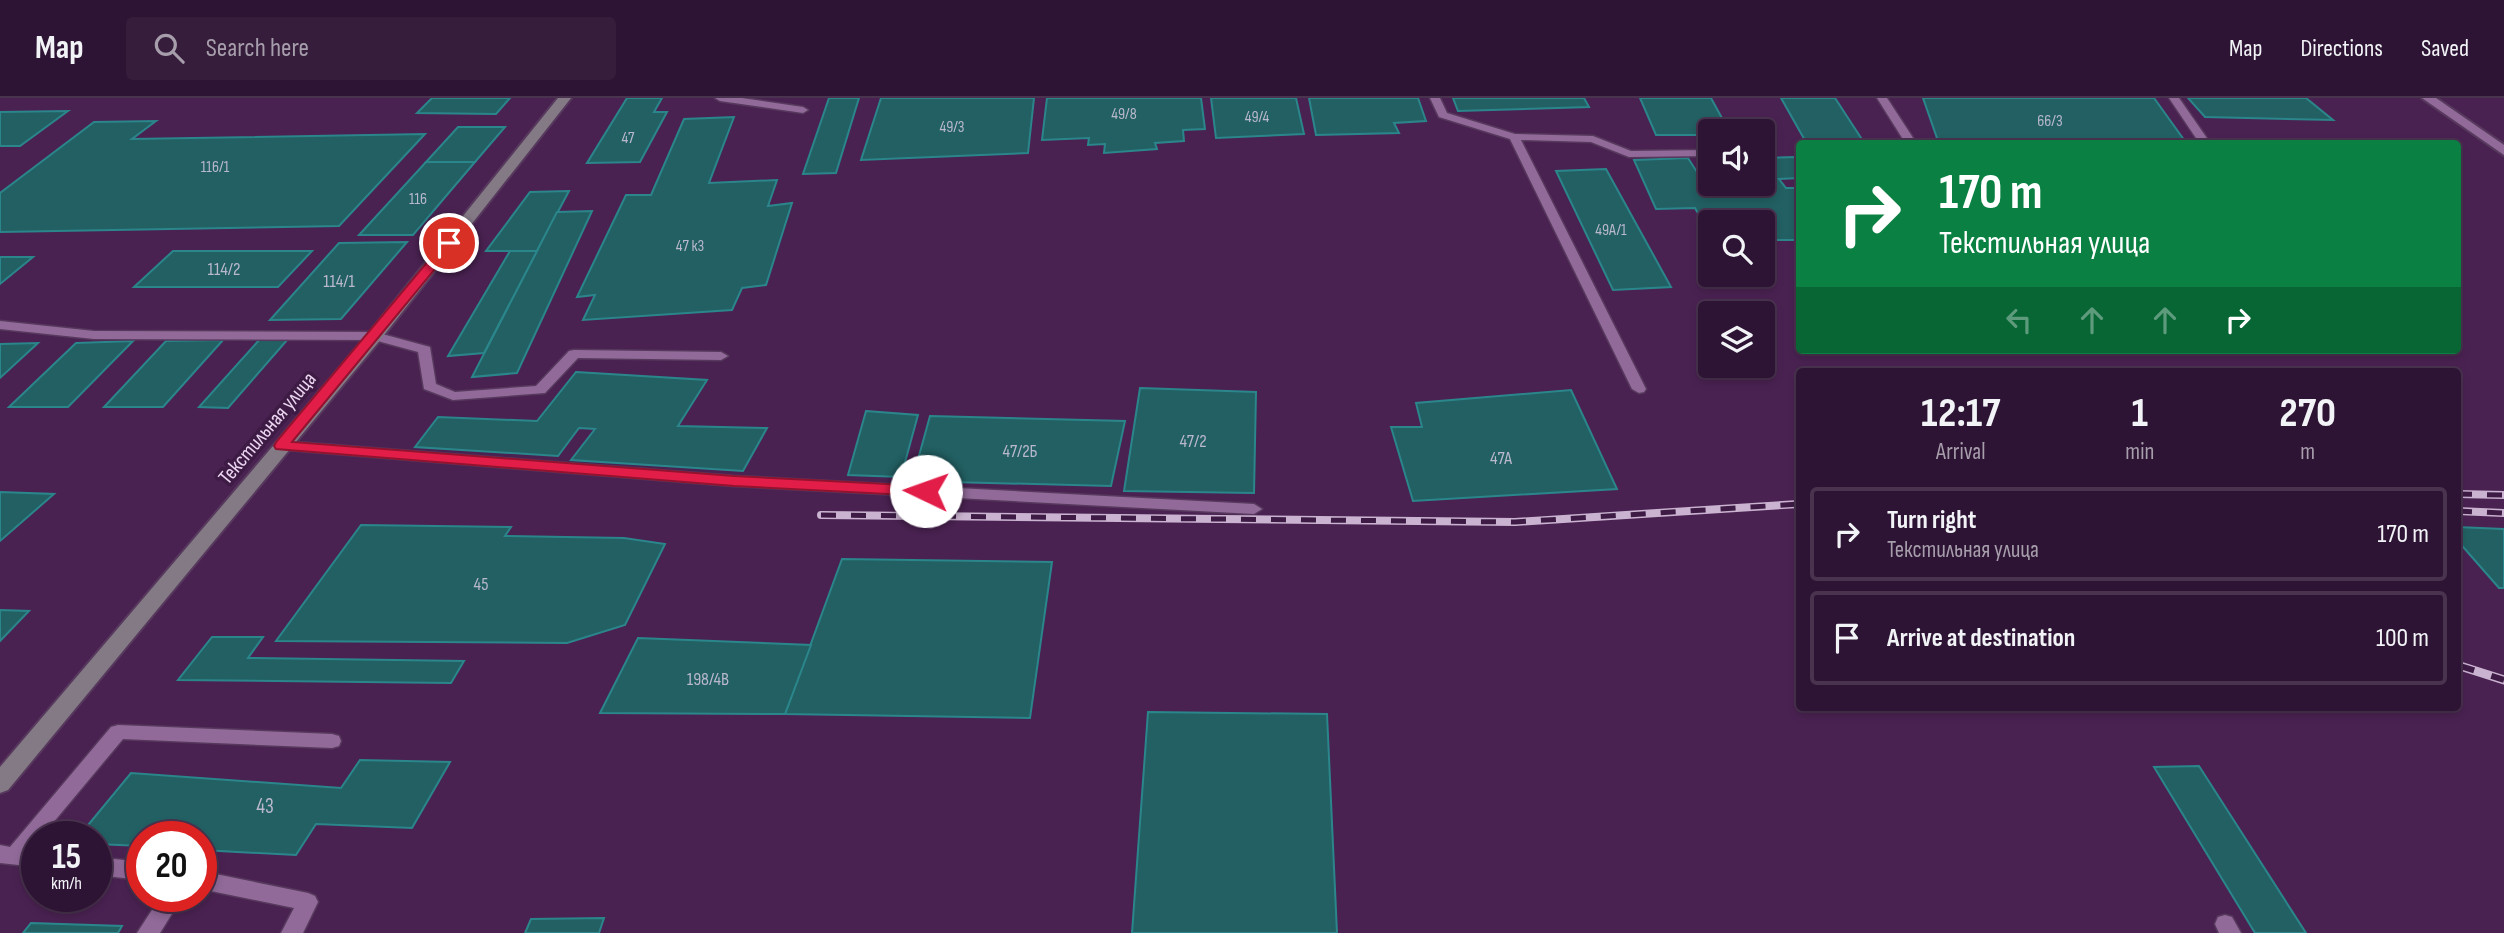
<!DOCTYPE html>
<meta charset="utf-8">
<style>
body{margin:0;font-family:"Sofia Sans Condensed",sans-serif;background:#361d3c;color:#f1f3f6;height:100vh;display:flex;flex-direction:column;font-size:26px;white-space:nowrap}
*{box-sizing:border-box;margin:0}
p{font-size:23px;color:#a79eac}
.icon{flex:none;width:38px;height:38px;fill:none;stroke:currentColor;stroke-width:2;stroke-linecap:round;stroke-linejoin:round}
.map{position:relative;flex:1;overflow:hidden}
.panel{position:absolute;left:1796px;top:270px;width:665px;height:343px;display:flex;flex-direction:column;background:#2e1434;border-radius:7px;box-shadow:0 4px 10px #0003,0 0 0 2px #49334f}
.panel>*{flex:none}
.guide{position:absolute;left:1796px;top:42px;width:665px;height:214px;border-radius:7px;box-shadow:0 4px 10px #0003,0 0 0 2px #49334f;background:#0b8043;color:#fff;overflow:hidden}
.controls{position:absolute;left:1698px;top:21px;display:grid;gap:14px}
.controls a{display:grid;place-items:center;width:77px;height:77px;border-radius:7px;background:#2e1434;box-shadow:0 4px 10px #0003,0 0 0 2px #49334f;font-size:35px}
.speed{position:absolute;left:21px;top:723px;display:flex;gap:14px;font-size:35px;font-weight:700;text-align:center}
.speed>*{display:grid;place-content:center;width:91px;height:91px;border-radius:50%;background:#2e1434;box-shadow:0 4px 10px #0003,0 0 0 2px #49334f;line-height:1}
.speed small{font-size:18px;font-weight:400}
.speed .limit{border:10px solid #d22;background:#fff;color:#111}
.pin{position:absolute;display:grid;place-items:center;width:60px;height:60px;color:#fff;margin:-30px;border:4px solid #fff;border-radius:50%;box-shadow:0 2px 7px #0007}
.me{position:absolute;width:77px;margin:-38px;rotate:273deg;stroke-linejoin:round;filter:drop-shadow(0 0 5px #0008)}
.turn{display:flex;align-items:center;gap:24px;height:147px;padding:0 28px;font-size:32px}
.turn .icon{width:91px;height:91px;stroke-width:2.5}
.turn b{display:block;font-size:49px;line-height:60px}
.lanes{display:flex;align-items:center;height:66px;padding:0 28px;background:#0003;justify-content:center;gap:35px;direction:ltr}
.lanes .off{opacity:.35}
.eta{display:flex;justify-content:space-evenly;align-items:center;height:119px;text-align:center}
.eta b{font-size:42px;font-weight:700;line-height:49px}
ul{padding:0;list-style:none}
li{display:flex;align-items:center;gap:21px;height:94px;margin:0 14px 10px;padding:0 14px;border:4px solid #49334f;border-radius:7px}
li div{flex:1}
li b{display:block;font-size:26px}
li em{font-style:normal}
header{display:flex;align-items:center;gap:42px;box-sizing:border-box;height:98px;padding:0 35px;background:#2e1434;border-bottom:2px solid #49334f}
header strong{font-size:33px}
nav{display:flex;gap:38px;margin-inline-start:auto;font-size:24px}
.search{width:490px;height:63px;background:#361d3c;display:flex;align-items:center;gap:18px;box-sizing:border-box;padding:0 24px;border-radius:7px;color:#a79eac;font-size:26px}
.map>svg:first-child{display:block}
.built{fill:#4a2252;fill-rule:evenodd}
.building{fill:#226063;stroke:#2b868b;stroke-width:2}
.lines{fill:none;stroke-linecap:round;stroke-linejoin:round}
.service-casing{stroke:#57395d;stroke-width:3}
.tertiary-casing{stroke:#57395d;stroke-width:4}
.secondary-casing{stroke:#57395d;stroke-width:4}
.service{fill:#916a99;fill-rule:evenodd}
.tertiary{fill:#916a99;fill-rule:evenodd}
.secondary{fill:#847a86;fill-rule:evenodd}
.rail-far1-casing{stroke:#cab3d0;stroke-width:8}
.rail-casing{stroke:#cab3d0;stroke-width:9}
.rail-far1{stroke:#3d1b45;stroke-width:5;stroke-dasharray:15;stroke-linecap:butt}
.rail{stroke:#3d1b45;stroke-width:6;stroke-dasharray:18;stroke-linecap:butt}
.route{fill:#e11d48;stroke:#92132f;stroke-width:2}
.labels{text-anchor:middle;stroke-width:7;stroke-linejoin:round;paint-order:stroke}
.far-number-label{font-size:16px;fill:#b9b8cd}
.number-label{font-size:18px;fill:#b9b8cd}
.street-label{font-size:21px;fill:#ebd6f0;stroke:#3d1b45}
.near-number-label{font-size:21px;fill:#b9b8cd}
</style>
<header>
<strong>Map</strong>
<div class="search"><svg class="icon" aria-label="search" viewBox="0 0 24 24"><circle cx="10" cy="10" r="6"/><path d="M15 15l6 6"/></svg>Search here</div>
<nav><a>Map</a><a>Directions</a><a>Saved</a></nav>
</header>
<div class="map">
<svg width="2504" height="835" viewBox="0 0 2504 835">
<rect width="100%" height="100%" fill="#3d1b45"/>
<!-- built -->
<path class="built" d="M0,0H2504V835H0ZM1710,33H1762V86H1710ZM1799,46H2457V252H1799ZM1710,124H1762V177H1710ZM1710,215H1762V268H1710ZM1799,273H2457V609H1799ZM37,738H96V798H37ZM142,738H201V798H142Z"/>
<!-- building -->
<g class="building">
<polygon points="432,0 510,0 496,16 417,15"/>
<polygon points="627,0 662,0 654,14 667,14 640,64 587,65"/>
<polygon points="829,0 859,0 836,75 803,76"/>
<polygon points="881,0 1034,0 1028,55 861,62"/>
<polygon points="1047,0 1201,0 1205,31 1183,32 1184,43 1155,45 1157,51 1104,55 1105,46 1088,47 1089,40 1042,42"/>
<polygon points="1211,0 1296,0 1304,36 1216,40"/>
<polygon points="1309,0 1418,0 1426,23 1394,25 1399,35 1316,37"/>
<polygon points="1453,0 1584,0 1589,9 1458,13"/>
<polygon points="1640,0 1711,0 1729,33 1710,33 1710,37 1656,37"/>
<polygon points="1781,0 1835,0 1865,46 1807,46"/>
<polygon points="1923,0 2154,0 2187,46 1938,43"/>
<polygon points="2188,0 2306,0 2333,22 2205,19"/>
<polygon points="68,13 20,48 0,48 0,14"/>
<polygon points="734,19 709,85 777,82 768,108 792,105 766,187 742,190 732,212 583,222 595,197 577,199 626,97 651,97 684,21"/>
<polygon points="156,23 132,41 425,36 339,128 0,134 0,95 94,24"/>
<polygon points="458,29 505,29 475,64 426,64"/>
<polygon points="1794,59 1799,66 1799,80 1779,81 1786,90 1799,90 1799,142 1762,142 1762,124 1710,124 1710,137 1695,110 1656,111 1634,62 1688,60 1697,74 1710,73 1710,86 1762,86 1762,60"/>
<polygon points="426,64 475,64 413,137 359,137"/>
<polygon points="1606,71 1671,189 1613,192 1556,73"/>
<polygon points="569,93 537,153 486,153 530,94"/>
<polygon points="592,113 517,275 472,279 557,114"/>
<polygon points="407,144 341,221 270,222 339,145"/>
<polygon points="173,153 312,153 278,189 134,189"/>
<polygon points="510,153 537,153 484,255 448,258"/>
<polygon points="0,159 33,159 0,186"/>
<polygon points="260,241 288,241 228,310 199,309"/>
<polygon points="223,242 163,309 104,309 166,243"/>
<polygon points="133,243 68,309 9,309 76,245"/>
<polygon points="38,245 0,280 0,246"/>
<polygon points="576,274 707,282 678,328 767,330 743,373 571,362 595,331 579,330 558,358 415,349 438,319 537,323"/>
<polygon points="1140,290 1256,294 1254,395 1124,393"/>
<polygon points="1571,292 1617,391 1413,403 1391,329 1422,329 1416,305"/>
<polygon points="866,313 918,317 901,379 848,377"/>
<polygon points="930,318 1125,323 1111,388 912,383"/>
<polygon points="0,394 54,396 0,443"/>
<polygon points="361,427 511,429 505,438 624,440 665,446 625,527 567,545 276,543"/>
<polygon points="2457,429 2504,431 2504,490 2499,490 2457,442"/>
<polygon points="842,461 1052,464 1030,620 785,616"/>
<polygon points="0,512 29,513 0,543"/>
<polygon points="212,539 263,539 248,560 464,563 451,585 178,582"/>
<polygon points="638,540 811,547 785,616 600,615"/>
<polygon points="1148,614 1327,616 1337,835 1132,835"/>
<polygon points="360,662 450,664 412,730 316,726 296,757 201,752 201,738 142,738 142,748 96,746 96,738 79,738 131,675 341,690"/>
<polygon points="2199,668 2306,835 2255,835 2154,669"/>
<polygon points="604,820 599,835 525,835 531,821"/>
<polygon points="31,825 122,828 118,835 23,835"/>
</g>
<g class="lines">
<defs>
<g id="service">
<polygon points="715,0 742,0 803,9 808,12 803,15 720,3"/>
<polygon points="1430,0 1440,0 1447,15 1515,36 1593,38 1631,53 1710,52 1710,58 1629,59 1591,44 1521,42 1646,291 1644,294 1639,295 1632,291 1510,41 1439,19"/>
<polygon points="1877,0 1887,0 1917,46 1906,46"/>
<polygon points="2169,0 2179,0 2211,46 2200,46"/>
<polygon points="0,223 94,233 375,234 430,249 436,286 455,294 536,288 569,253 574,252 721,254 728,258 721,262 578,260 545,295 453,302 424,291 418,254 374,242 94,241 0,231"/>
<polygon points="281,343 734,378 1254,406 1262,411 1254,416 734,388 276,351 274,348 276,345"/>
<polygon points="118,627 332,636 339,638 341,643 339,648 332,650 123,641 42,738 37,738 37,745 32,751 37,751 37,769 0,765 0,747 10,749 111,629"/>
<polygon points="96,759 142,764 142,782 96,777"/>
<polygon points="201,773 308,795 315,798 318,804 303,835 281,835 294,810 201,791"/>
<polygon points="161,798 183,798 160,835 137,835"/>
<polygon points="2225,817 2232,819 2241,835 2219,835 2215,826 2218,819"/>
</g>
<polygon id="tertiary" points="2422,0 2436,0 2504,47 2504,57"/>
<polygon id="secondary" points="558,0 571,0 381,241 8,692 0,695 0,669 369,235"/>
</defs>
<!-- service casing -->
<use href="#service" class="service-casing"/>
<!-- tertiary casing -->
<use href="#tertiary" class="tertiary-casing"/>
<!-- secondary casing -->
<use href="#secondary" class="secondary-casing"/>
<!-- service -->
<use href="#service" class="service"/>
<!-- tertiary -->
<use href="#tertiary" class="tertiary"/>
<!-- secondary -->
<use href="#secondary" class="secondary"/>
<defs>
<g id="rail-far1">
<polyline points="2457,396 2504,397"/>
<polyline points="2457,413 2504,415"/>
<polyline points="821,417 1515,424 1799,406"/>
</g>
<polyline id="rail" points="2457,567 2504,582"/>
</defs>
<!-- rail-far1 casing -->
<use href="#rail-far1" class="rail-far1-casing"/>
<!-- rail casing -->
<use href="#rail" class="rail-casing"/>
<!-- rail-far1 -->
<use href="#rail-far1" class="rail-far1"/>
<!-- rail -->
<use href="#rail" class="rail"/>
</g>
<!-- route -->
<polygon class="route" points="449,142 454,143 454,148 292,344 734,378 926,388 933,393 926,398 734,388 276,351 274,348 276,344 445,143"/>
<g class="labels">
<!-- far-number labels -->
<g class="far-number-label">
<text x="1124" y="21">49/8</text>
<text x="1257" y="24">49/4</text>
<text x="2050" y="28">66/3</text>
<text x="952" y="34">49/3</text>
<text x="628" y="45">47</text>
<text x="215" y="74">116/1</text>
<text x="418" y="106">116</text>
<text x="1611" y="137">49А/1</text>
<text x="690" y="153">47 к3</text>
</g>
<!-- number labels -->
<g class="number-label">
<text x="224" y="177">114/2</text>
<text x="339" y="189">114/1</text>
<text x="1193" y="349">47/2</text>
<text x="1020" y="359">47/2Б</text>
<text x="1501" y="366">47А</text>
<text x="481" y="492">45</text>
<text x="708" y="587">198/4В</text>
</g>
<!-- street labels -->
<g class="street-label">
<text transform="translate(267 330) rotate(-50)" y="7">Текстильная улица</text>
</g>
<!-- near-number labels -->
<g class="near-number-label">
<text x="265" y="715">43</text>
</g>
</g>
</svg>
<div class="controls">
<a><svg class="icon" aria-label="sound" viewBox="0 0 24 24"><path d="M4 9h4l5-4v14l-5-4H4zM17 9q2 3 0 6"/></svg></a>
<a><svg class="icon" aria-label="search" viewBox="0 0 24 24"><circle cx="10" cy="10" r="6"/><path d="M15 15l6 6"/></svg></a>
<a><svg class="icon" aria-label="layers" viewBox="0 0 24 24"><path d="M12 4l9 5-9 5-9-5zM3 14l9 5 9-5"/></svg></a>
</div>
<div class="speed"><div>15<small>km/h</small></div><div class="limit">20</div></div>
<div class="pin" style="left:449px;top:145px;background:#d93025"><svg class="icon" aria-label="arrive" viewBox="0 0 24 24"><path d="M6 21V4h12l-3 4 3 4H6"/></svg></div>
<svg class="me" style="left:926px;top:393px" viewBox="-20 -20 40 40"><circle r="19" fill="#fff"/><path d="M0-13L10 11 0 6-10 11z" fill="#e11d48"/></svg>
<div class="guide">
<div class="turn"><svg class="icon" aria-label="right" viewBox="0 0 24 24"><path d="M7 20v-9h11M14 6l5 5-5 5"/></svg><div><b>170 m</b>Текстильная улица</div></div>
<div class="lanes"><svg class="icon off" aria-label="left" viewBox="0 0 24 24"><path d="M17 20v-9H6M10 6l-5 5 5 5"/></svg><svg class="icon off" aria-label="ahead" viewBox="0 0 24 24"><path d="M12 20V5M6 11l6-6 6 6"/></svg><svg class="icon off" aria-label="ahead" viewBox="0 0 24 24"><path d="M12 20V5M6 11l6-6 6 6"/></svg><svg class="icon" aria-label="right" viewBox="0 0 24 24"><path d="M7 20v-9h11M14 6l5 5-5 5"/></svg></div>
</div>
<section class="panel">
<div class="eta">
<div><b>12:17</b><p>Arrival</p></div>
<div><b>1</b><p>min</p></div>
<div><b>270</b><p>m</p></div>
</div>
<ul>
<li><svg class="icon" aria-label="right" viewBox="0 0 24 24"><path d="M7 20v-9h11M14 6l5 5-5 5"/></svg><div><b>Turn right</b><p>Текстильная улица</p></div><em>170 m</em></li>
<li><svg class="icon" aria-label="arrive" viewBox="0 0 24 24"><path d="M6 21V4h12l-3 4 3 4H6"/></svg><div><b>Arrive at destination</b></div><em>100 m</em></li>
</ul>
</section>
</div>
